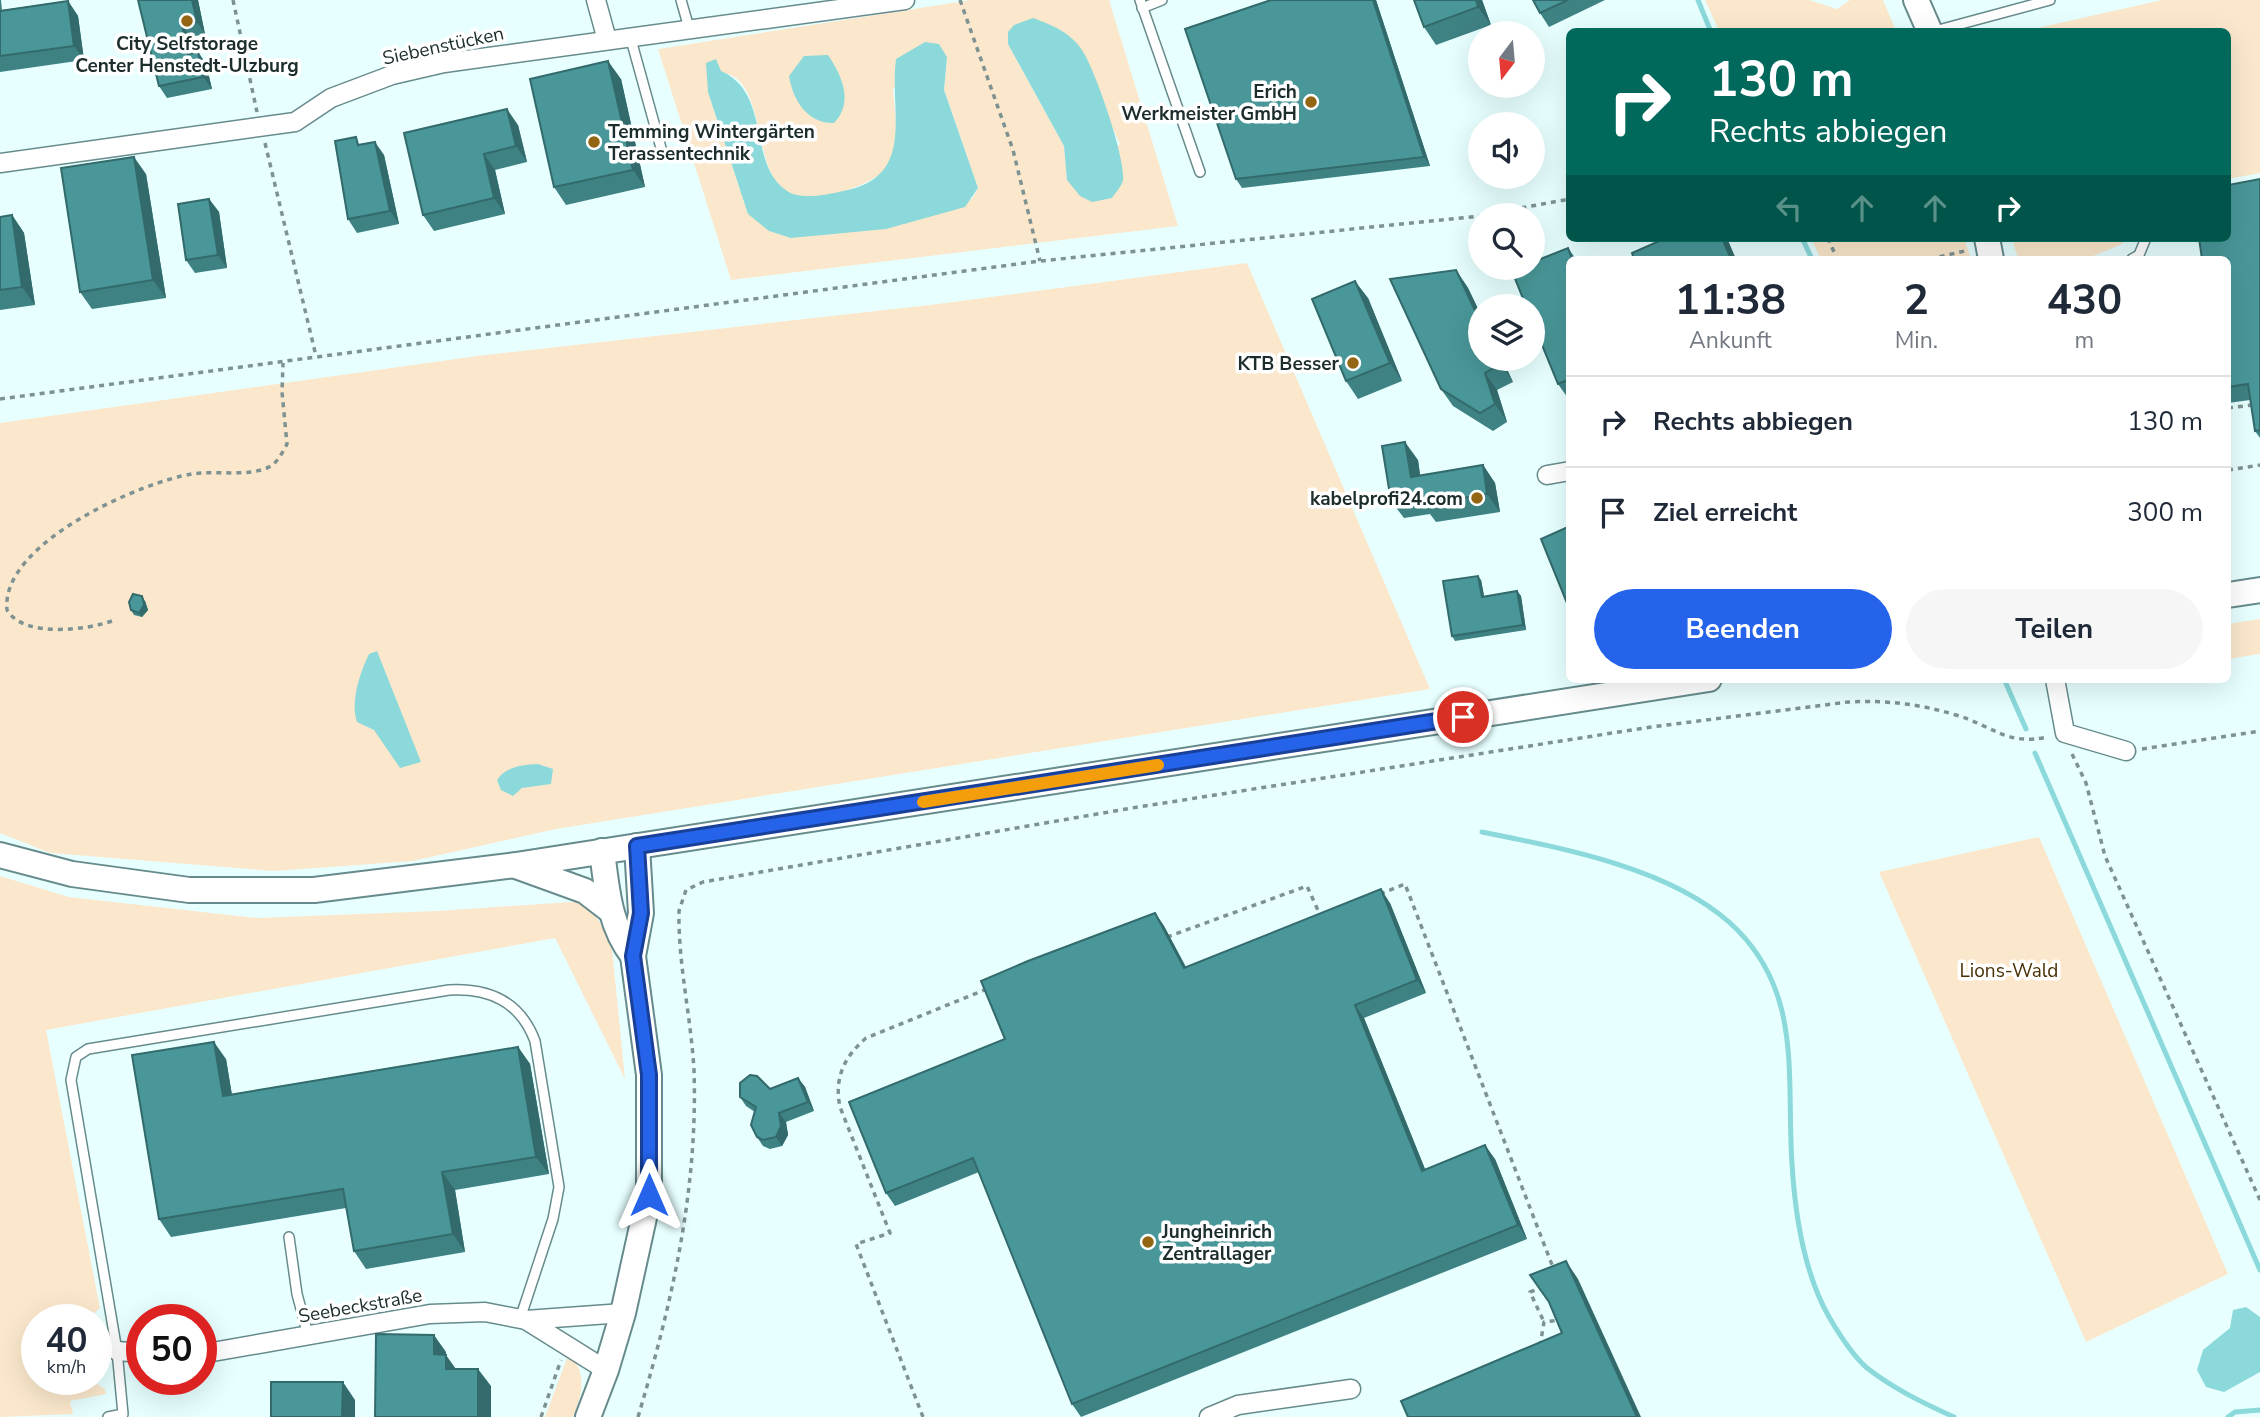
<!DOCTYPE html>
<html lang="de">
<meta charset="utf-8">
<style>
body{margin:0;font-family:"Nunito Sans",sans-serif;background:#f6f6f7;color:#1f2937;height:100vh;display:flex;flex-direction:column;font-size:26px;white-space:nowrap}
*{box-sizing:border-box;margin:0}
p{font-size:23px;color:#747a83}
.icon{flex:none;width:38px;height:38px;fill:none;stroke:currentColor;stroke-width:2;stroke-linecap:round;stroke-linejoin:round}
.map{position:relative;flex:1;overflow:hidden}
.drawer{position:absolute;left:1566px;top:256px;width:665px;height:427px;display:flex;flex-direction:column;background:#fff;border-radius:10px;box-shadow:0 7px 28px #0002}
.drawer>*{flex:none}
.top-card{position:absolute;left:1566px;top:28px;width:665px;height:214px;border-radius:10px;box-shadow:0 7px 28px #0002;background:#00695c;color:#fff;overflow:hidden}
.needle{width:46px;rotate:196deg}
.tools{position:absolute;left:1468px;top:21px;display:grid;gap:14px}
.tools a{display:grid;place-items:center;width:77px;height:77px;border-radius:50%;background:#fff;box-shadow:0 7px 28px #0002;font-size:35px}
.speed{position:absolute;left:21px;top:1304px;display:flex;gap:14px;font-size:35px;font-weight:700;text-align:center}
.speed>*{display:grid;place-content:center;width:91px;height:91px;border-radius:50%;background:#fff;box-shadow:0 7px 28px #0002;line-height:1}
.speed small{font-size:18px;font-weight:400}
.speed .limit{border:10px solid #d22;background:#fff;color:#111}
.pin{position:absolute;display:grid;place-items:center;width:60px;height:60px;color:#fff;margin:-30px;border:4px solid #fff;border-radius:50%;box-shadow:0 2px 7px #0007}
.me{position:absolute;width:77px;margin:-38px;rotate:0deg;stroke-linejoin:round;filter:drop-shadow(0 0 5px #0008)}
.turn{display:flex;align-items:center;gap:24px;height:147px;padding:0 28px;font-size:32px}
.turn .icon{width:91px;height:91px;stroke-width:2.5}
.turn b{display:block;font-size:49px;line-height:60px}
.lanes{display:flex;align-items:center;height:66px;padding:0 28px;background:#0003;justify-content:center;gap:35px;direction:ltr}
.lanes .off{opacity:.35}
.eta{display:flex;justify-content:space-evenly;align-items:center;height:119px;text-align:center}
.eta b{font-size:42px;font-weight:700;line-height:49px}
.primary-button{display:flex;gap:14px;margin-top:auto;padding:14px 28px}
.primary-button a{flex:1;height:80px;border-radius:42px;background:#2563eb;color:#fff;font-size:28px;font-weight:700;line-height:80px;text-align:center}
.primary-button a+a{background:#f6f6f7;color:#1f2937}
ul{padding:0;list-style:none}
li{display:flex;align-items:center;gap:21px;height:91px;padding:0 28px;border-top:2px solid #e0e1e3}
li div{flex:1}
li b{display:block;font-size:26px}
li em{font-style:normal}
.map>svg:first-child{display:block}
.green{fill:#fbe8cc;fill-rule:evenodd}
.water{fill:#8bd9da}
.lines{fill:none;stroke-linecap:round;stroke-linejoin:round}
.stream{stroke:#8bd9da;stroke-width:5}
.lane-casing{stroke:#678b8c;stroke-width:12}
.street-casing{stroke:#678b8c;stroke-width:21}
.secondary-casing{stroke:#678b8c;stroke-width:28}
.path{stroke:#7f9292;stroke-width:3.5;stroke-dasharray:5 5;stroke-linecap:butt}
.lane{stroke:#fff;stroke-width:9}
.street{stroke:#fff;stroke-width:18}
.secondary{stroke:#fff;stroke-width:24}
.wall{fill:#3f8284}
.shaded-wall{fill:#336a6b}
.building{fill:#499799;stroke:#336a6b;stroke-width:2}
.route-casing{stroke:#184099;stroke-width:18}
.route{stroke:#2563eb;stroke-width:12}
.slow{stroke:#f59e0b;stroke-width:12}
.poi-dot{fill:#946613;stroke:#fff;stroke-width:2.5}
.labels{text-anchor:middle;stroke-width:7;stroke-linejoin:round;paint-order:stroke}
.poi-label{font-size:19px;font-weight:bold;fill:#1d2d2d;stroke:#fff;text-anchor:end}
.street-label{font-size:19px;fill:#1d2d2d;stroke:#fff}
.park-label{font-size:19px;fill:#493107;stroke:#fff}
</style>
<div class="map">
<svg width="2260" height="1417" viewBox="0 0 2260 1417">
<rect width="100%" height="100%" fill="#e7ffff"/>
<!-- green -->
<g class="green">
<path d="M971,0H1109L1178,226L731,280L658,49ZM1008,44L1107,116L1120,144L1067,180L1064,146ZM947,57L944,90L978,188L972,199L748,214L708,92V74C772,59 747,174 789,193C814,204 877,187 891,162C901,146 894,107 893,88Z"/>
<polygon points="1705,0 1809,0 1837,9 1850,0 1883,0 1896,31 1719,31"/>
<polygon points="2162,0 2260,0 2260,173 2228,179 2228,32 2024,31"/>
<polygon points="1811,238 1964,238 1971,259 1821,259"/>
<polygon points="2012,238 2124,238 2122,244 2086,259 2018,259"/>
<polygon points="1247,263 1430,689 556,829 413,861 274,871 50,853 0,833 0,423 477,356 938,304"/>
<polygon points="2260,619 2260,654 2228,659 2228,624"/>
<polygon points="2039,837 2228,1274 2086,1342 1879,872"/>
<polygon points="0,876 69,897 257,918 437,911 585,901 611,939 625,1079 555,938 46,1030 100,1308 87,1319 37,1320 37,1379 88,1379 105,1389 106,1394 70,1401 73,1414 0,1417"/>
<path d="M569,1353C587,1373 583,1394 573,1417H545Z"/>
</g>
<!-- water -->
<g class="water">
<path d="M1033,18C1052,25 1070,32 1082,50C1095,69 1126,159 1123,180C1122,186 1115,193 1112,198L1092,202L1080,196L1067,180L1064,146L1008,44V32L1014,25Z"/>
<path d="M925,42L939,44L947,57L944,90L978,188L965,207L886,229L791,238L769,231L748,214L708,92L706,63L716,59L721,71C772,93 747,165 787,191C800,200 825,195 839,192C918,179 889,115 896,59Z"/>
<path d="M828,55C842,76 854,102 834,123C808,124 793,101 789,76L804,56Z"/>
<path d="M377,651L421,762L400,768L374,730L357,722C350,702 360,673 369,654Z"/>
<path d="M538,764L553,769L551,784L522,788L513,796L501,790L497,780C507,766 522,765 538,764Z"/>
<polygon points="2246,1307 2260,1317 2260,1372 2224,1392 2206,1387 2197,1370 2203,1350 2230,1328 2233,1310"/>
</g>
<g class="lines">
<!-- stream -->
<g class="stream">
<polyline points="1698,0 1711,32"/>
<polyline points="1802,238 1812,259"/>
<polyline points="2004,679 2026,729"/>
<polyline points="2035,753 2260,1270"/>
<path d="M1482,832C1561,848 1667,867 1729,922C1804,989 1786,1075 1792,1164C1795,1214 1804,1273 1829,1317C1839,1334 1852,1355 1867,1368C1894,1389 1923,1403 1954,1417"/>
<polyline points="2228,1417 2235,1412 2260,1410"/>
</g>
<defs>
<g id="lane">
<polyline points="681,0 689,28"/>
<polyline points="1140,0 1200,172"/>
<polyline points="1142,8 1162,0"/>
<polyline points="1931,32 2050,0"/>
<polyline points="630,36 661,148"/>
<polyline points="2132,259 2139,255 2146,238"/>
<polyline points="289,1237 297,1294 308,1335"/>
<path d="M108,1417L123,1414L117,1351L71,1080L76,1057L88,1049L449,990C489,988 520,1001 535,1041L559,1187L553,1219L520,1319"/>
</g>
<g id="street">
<polyline points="596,0 607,40"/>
<polyline points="0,163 295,122 331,98 392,75 444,63 905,0"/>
<polyline points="1547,475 1570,471"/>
<polyline points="2055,679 2065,733 2126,751"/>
<polyline points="526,1320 606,1370"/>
<polyline points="117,1351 142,1353"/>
<polyline points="201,1354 430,1314 485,1312 526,1320 623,1313"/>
<polyline points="1209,1417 1238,1405 1351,1389"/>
</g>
<g id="secondary">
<polyline points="1916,0 1930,32"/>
<polyline points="1987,238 1991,259"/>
<polyline points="2228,595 2260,590"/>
<path d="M602,851C607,890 609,925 633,956"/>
<polyline points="0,855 72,874 189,890 314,890 516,865 1709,679"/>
<polyline points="516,866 585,891 611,911"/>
<polyline points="588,1417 606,1370 623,1313 649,1195 649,1075 633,956 641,913 637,846"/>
</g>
</defs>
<!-- lane casing -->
<use href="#lane" class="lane-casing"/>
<!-- street casing -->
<use href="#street" class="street-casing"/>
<!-- secondary casing -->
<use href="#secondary" class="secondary-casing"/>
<!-- path -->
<g class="path">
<polyline points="233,0 257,112"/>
<polyline points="960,0 1013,150 1040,261"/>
<polyline points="265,143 316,356"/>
<polyline points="1482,215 1570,199"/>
<polyline points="1828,238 1837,259"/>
<polyline points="1930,259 1969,250"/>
<polyline points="0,399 1040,261 1480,216"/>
<polyline points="2228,408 2260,404"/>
<polyline points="2228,470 2260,465"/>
<path d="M112,621C87,630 23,638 7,610C0,542 145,481 192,474C217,470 244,477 267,468C277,464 282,453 287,444L282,392L283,363"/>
<polyline points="2142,749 2260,731"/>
<polyline points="2072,754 2086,783 2105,856 2260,1200"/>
<polyline points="1380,894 1405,884 1554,1270"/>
<polyline points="1167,937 1307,886 1321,917"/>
<polyline points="1544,1287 1530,1292 1544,1322"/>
<polyline points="1540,1346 1544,1322 1561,1320"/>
<polyline points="541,1417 561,1360"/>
<path d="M638,1417C672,1303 698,1190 694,1070C691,1017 678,964 679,911L686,890L703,882L1132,808L1651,727L1848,702C1886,700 1920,704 1956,715C1993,726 2007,746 2048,737"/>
<path d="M923,1417L856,1244L890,1233L840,1107C834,1078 844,1057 866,1038L987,989"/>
</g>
<!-- lane -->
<use href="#lane" class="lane"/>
<!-- street -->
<use href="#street" class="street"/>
<!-- secondary -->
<use href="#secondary" class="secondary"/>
</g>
<!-- wall -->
<g class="wall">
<polygon points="0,0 1,0 2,10 68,1 78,16 84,60 0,72"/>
<polygon points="138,0 198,0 205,34 190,37 194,53 198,52 206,64 212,89 167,98 159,86"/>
<polygon points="1376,0 1430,166 1242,188 1236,179"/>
<polygon points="1482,0 1491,25 1436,45 1424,27"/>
<polygon points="1533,0 1605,0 1549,27 1540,13"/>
<polygon points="621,79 645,187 566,205 554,187"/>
<polygon points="518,125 527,162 495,170 505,214 434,231 423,215 404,133"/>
<polygon points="362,145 384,155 399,224 357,233 348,219"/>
<polygon points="146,174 166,298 92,309 80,292"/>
<polygon points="2260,179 2260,438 2255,431 2250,400 2228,403 2228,259"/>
<polygon points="209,199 219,212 227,268 195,273 186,260"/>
<polygon points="12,215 24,233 35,305 0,310 0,217"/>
<polygon points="1568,248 1576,259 1570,259 1570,401 1558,384"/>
<polygon points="1456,270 1468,288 1480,313 1480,359 1502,359 1513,382 1497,390 1507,422 1493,431 1453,406 1441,389"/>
<polygon points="1368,298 1402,381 1358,399 1346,381"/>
<polygon points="1418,460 1420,476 1483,465 1495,483 1500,512 1436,522 1430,514 1404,518 1391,501"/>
<polygon points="1481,580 1484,596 1517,591 1521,596 1526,630 1455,641 1452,636"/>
<polygon points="145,601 148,610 142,617 134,615 131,610"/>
<polygon points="1390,903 1426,993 1364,1018 1425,1169 1495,1159 1527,1239 1081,1417 1072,1404 979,1172 895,1206 886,1193 1155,913 1164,926 1186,967"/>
<polygon points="518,1047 530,1064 549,1174 455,1190 465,1252 366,1269 354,1251 346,1208 171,1237 159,1219 226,1059 232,1095"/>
<polygon points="798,1078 805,1087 814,1111 786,1122 788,1135 782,1146 770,1149 763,1146 757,1137 755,1112 746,1106 740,1097 770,1089"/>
</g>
<!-- shaded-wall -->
<g class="shaded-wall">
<polygon points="192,0 198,0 205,34 197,22"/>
<polygon points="1373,0 1376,0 1430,166 1424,157"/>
<polygon points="1476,0 1482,0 1491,25 1478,7"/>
<polygon points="68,1 78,16 84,60 74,46"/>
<polygon points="182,25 190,37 197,66 188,54"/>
<polygon points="198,52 206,64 212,89 203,77"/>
<polygon points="608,61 621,79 645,187 633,170"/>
<polygon points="507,109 518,125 527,162 516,146"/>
<polygon points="375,142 384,155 399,224 390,211"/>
<polygon points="484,154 495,170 505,214 494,198"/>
<polygon points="134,157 146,174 166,298 153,280"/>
<polygon points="209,199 219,212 227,268 218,255"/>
<polygon points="12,215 24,233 35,305 22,287"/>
<polygon points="1722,238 1727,238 1736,259 1731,259"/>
<polygon points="1456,270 1468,288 1480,313 1480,321"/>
<polygon points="1355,281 1368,298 1402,381 1390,363"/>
<polygon points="1498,359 1502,359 1513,382 1501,364"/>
<polygon points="1485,373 1497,390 1507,422 1495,404"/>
<polygon points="1405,442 1418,460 1423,495 1411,477"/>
<polygon points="1483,465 1495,483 1500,512 1487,494"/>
<polygon points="1478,576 1481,580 1485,601 1482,597"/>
<polygon points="1517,591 1521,596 1526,630 1523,625"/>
<polygon points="142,596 145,601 148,610 142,617 139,613"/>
<polygon points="1381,889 1390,903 1426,993 1417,980"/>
<polygon points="1155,913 1164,926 1193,981 1184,968"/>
<polygon points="1355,1005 1364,1018 1431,1184 1422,1171"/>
<polygon points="214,1042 226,1059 235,1114 223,1096"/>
<polygon points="518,1047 530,1064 549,1174 536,1157"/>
<polygon points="798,1078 805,1087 814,1111 808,1102"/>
<polygon points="779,1113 786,1122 788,1135 782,1146 776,1137"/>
<polygon points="1485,1145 1495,1159 1527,1239 1518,1225"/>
<polygon points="442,1172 455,1190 465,1252 453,1234"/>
<polygon points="1566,1261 1578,1279 1641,1417 1637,1417"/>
<polygon points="434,1335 446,1352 446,1355 458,1372 446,1372 434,1354"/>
<polygon points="478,1369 491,1386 491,1417 478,1417"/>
<polygon points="343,1382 355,1400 355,1417 342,1417"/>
</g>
<!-- building -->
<g class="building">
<polygon points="138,0 192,0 197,22 182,25 188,54 198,52 203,77 159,86"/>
<polygon points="1271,0 1373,0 1424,157 1236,179 1185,29"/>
<polygon points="1414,0 1476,0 1478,7 1424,27"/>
<polygon points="1533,0 1568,0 1540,13"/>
<polygon points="68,1 74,46 0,56 0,11"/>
<polygon points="608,61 633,170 554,187 530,79"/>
<polygon points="507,109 516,146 484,154 494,198 423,215 404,133"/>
<polygon points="356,137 358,145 375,142 390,211 348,219 335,141"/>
<polygon points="134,157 153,280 80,292 61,168"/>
<polygon points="2260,179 2260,430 2255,431 2248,384 2228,387 2228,259 2202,259 2199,238 2228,238 2228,185"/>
<polygon points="209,199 218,255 186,260 178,204"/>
<polygon points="12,215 22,287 0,290 0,217"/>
<polygon points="1666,238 1722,238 1731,259 1634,259 1632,253"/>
<polygon points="1568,248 1572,259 1570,259 1570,379 1558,384 1533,323 1533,306 1526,306 1512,271 1520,268 1533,268 1533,262"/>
<polygon points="1456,270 1480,321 1480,359 1498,359 1501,364 1485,373 1495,404 1480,413 1441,389 1390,279"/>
<polygon points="1355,281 1390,363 1346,381 1312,299"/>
<polygon points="1405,442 1411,477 1483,465 1487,494 1424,505 1422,495 1391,501 1382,446"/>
<polygon points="1570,526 1570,608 1569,608 1541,539"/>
<polygon points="1478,576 1482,597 1517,591 1523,625 1452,636 1443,581"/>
<polygon points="133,594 142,596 144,605 139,613 131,610 129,602"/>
<polygon points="1381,889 1417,980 1355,1005 1422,1171 1485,1145 1518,1225 1072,1404 973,1158 886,1193 849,1102 1005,1039 981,981 1028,961 1155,913 1184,968"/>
<polygon points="214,1042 223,1096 518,1047 536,1157 442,1172 453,1234 354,1251 343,1189 159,1219 132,1055"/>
<polygon points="750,1075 757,1076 770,1089 798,1078 808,1102 779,1113 781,1126 776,1137 763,1140 757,1137 751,1125 756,1107 740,1097 740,1083"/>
<polygon points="1566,1261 1637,1417 1408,1417 1401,1401 1562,1333 1549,1302 1530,1275"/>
<polygon points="376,1334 434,1335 434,1354 446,1355 446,1369 478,1369 478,1417 375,1417"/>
<polygon points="271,1382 343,1382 342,1417 271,1417"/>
</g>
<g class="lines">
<defs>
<polyline id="route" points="649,1195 649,1075 633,956 641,913 637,846 1463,717"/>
</defs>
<!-- route casing -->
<use href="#route" class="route-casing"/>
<!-- route -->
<use href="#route" class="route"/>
<!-- slow -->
<polyline class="slow" points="923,802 1158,765"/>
</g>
<!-- markers -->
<g class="poi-dot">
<circle cx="187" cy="21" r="7"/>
<circle cx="1311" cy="102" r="7"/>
<circle cx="594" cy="142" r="7"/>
<circle cx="1353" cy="363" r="7"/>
<circle cx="1477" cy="498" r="7"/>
<circle cx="1148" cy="1242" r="7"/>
</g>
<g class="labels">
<!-- poi labels -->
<g class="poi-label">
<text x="187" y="50" text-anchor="middle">City Selfstorage<tspan x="187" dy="22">Center Henstedt-Ulzburg</tspan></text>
<text x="1297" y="98">Erich<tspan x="1297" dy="22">Werkmeister GmbH</tspan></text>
<text x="608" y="138" text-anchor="start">Temming Wintergärten<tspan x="608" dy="22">Terassentechnik</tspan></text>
<text x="1339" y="370">KTB Besser</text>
<text x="1463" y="505">kabelprofi24.com</text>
<text x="1162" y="1238" text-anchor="start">Jungheinrich<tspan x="1162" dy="22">Zentrallager</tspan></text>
</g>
<!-- street labels -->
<g class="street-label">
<text transform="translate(443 45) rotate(-12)" y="7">Siebenstücken</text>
<text transform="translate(360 1305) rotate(-10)" y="7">Seebeckstraße</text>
</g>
<!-- park labels -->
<g class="park-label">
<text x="2009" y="977">Lions-Wald</text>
</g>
</g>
</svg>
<div class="tools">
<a><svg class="needle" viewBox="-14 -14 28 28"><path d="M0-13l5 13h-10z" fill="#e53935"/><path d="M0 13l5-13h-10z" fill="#747a83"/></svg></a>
<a><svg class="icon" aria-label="sound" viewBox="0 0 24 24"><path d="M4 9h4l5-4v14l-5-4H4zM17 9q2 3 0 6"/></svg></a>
<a><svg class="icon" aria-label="search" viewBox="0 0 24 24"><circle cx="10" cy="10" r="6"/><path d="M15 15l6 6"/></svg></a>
<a><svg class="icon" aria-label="layers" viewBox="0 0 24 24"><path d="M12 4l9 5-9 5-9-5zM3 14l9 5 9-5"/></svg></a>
</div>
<div class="speed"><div>40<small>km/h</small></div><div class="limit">50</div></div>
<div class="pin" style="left:1463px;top:717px;background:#d93025"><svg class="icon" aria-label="arrive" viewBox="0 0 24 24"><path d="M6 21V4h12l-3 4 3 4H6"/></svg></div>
<svg class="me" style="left:649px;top:1195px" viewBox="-20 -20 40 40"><path d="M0-17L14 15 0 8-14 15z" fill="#2563eb" stroke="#fff" stroke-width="4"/></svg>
<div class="top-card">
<div class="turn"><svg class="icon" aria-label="right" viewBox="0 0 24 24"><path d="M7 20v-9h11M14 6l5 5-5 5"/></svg><div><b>130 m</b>Rechts abbiegen</div></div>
<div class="lanes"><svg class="icon off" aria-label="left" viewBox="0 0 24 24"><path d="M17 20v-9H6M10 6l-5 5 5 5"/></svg><svg class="icon off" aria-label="ahead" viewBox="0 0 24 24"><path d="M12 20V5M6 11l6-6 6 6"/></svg><svg class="icon off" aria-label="ahead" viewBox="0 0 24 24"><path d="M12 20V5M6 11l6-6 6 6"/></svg><svg class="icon" aria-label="right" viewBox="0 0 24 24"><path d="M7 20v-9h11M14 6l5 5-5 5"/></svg></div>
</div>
<section class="drawer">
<div class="eta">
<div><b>11:38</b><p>Ankunft</p></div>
<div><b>2</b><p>Min.</p></div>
<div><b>430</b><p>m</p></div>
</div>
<ul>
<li><svg class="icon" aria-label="right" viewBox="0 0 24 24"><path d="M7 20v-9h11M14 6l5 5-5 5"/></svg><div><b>Rechts abbiegen</b></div><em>130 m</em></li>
<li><svg class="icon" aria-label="arrive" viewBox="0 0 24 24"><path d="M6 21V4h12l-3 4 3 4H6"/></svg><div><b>Ziel erreicht</b></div><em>300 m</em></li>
</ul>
<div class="primary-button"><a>Beenden</a><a>Teilen</a></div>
</section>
</div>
